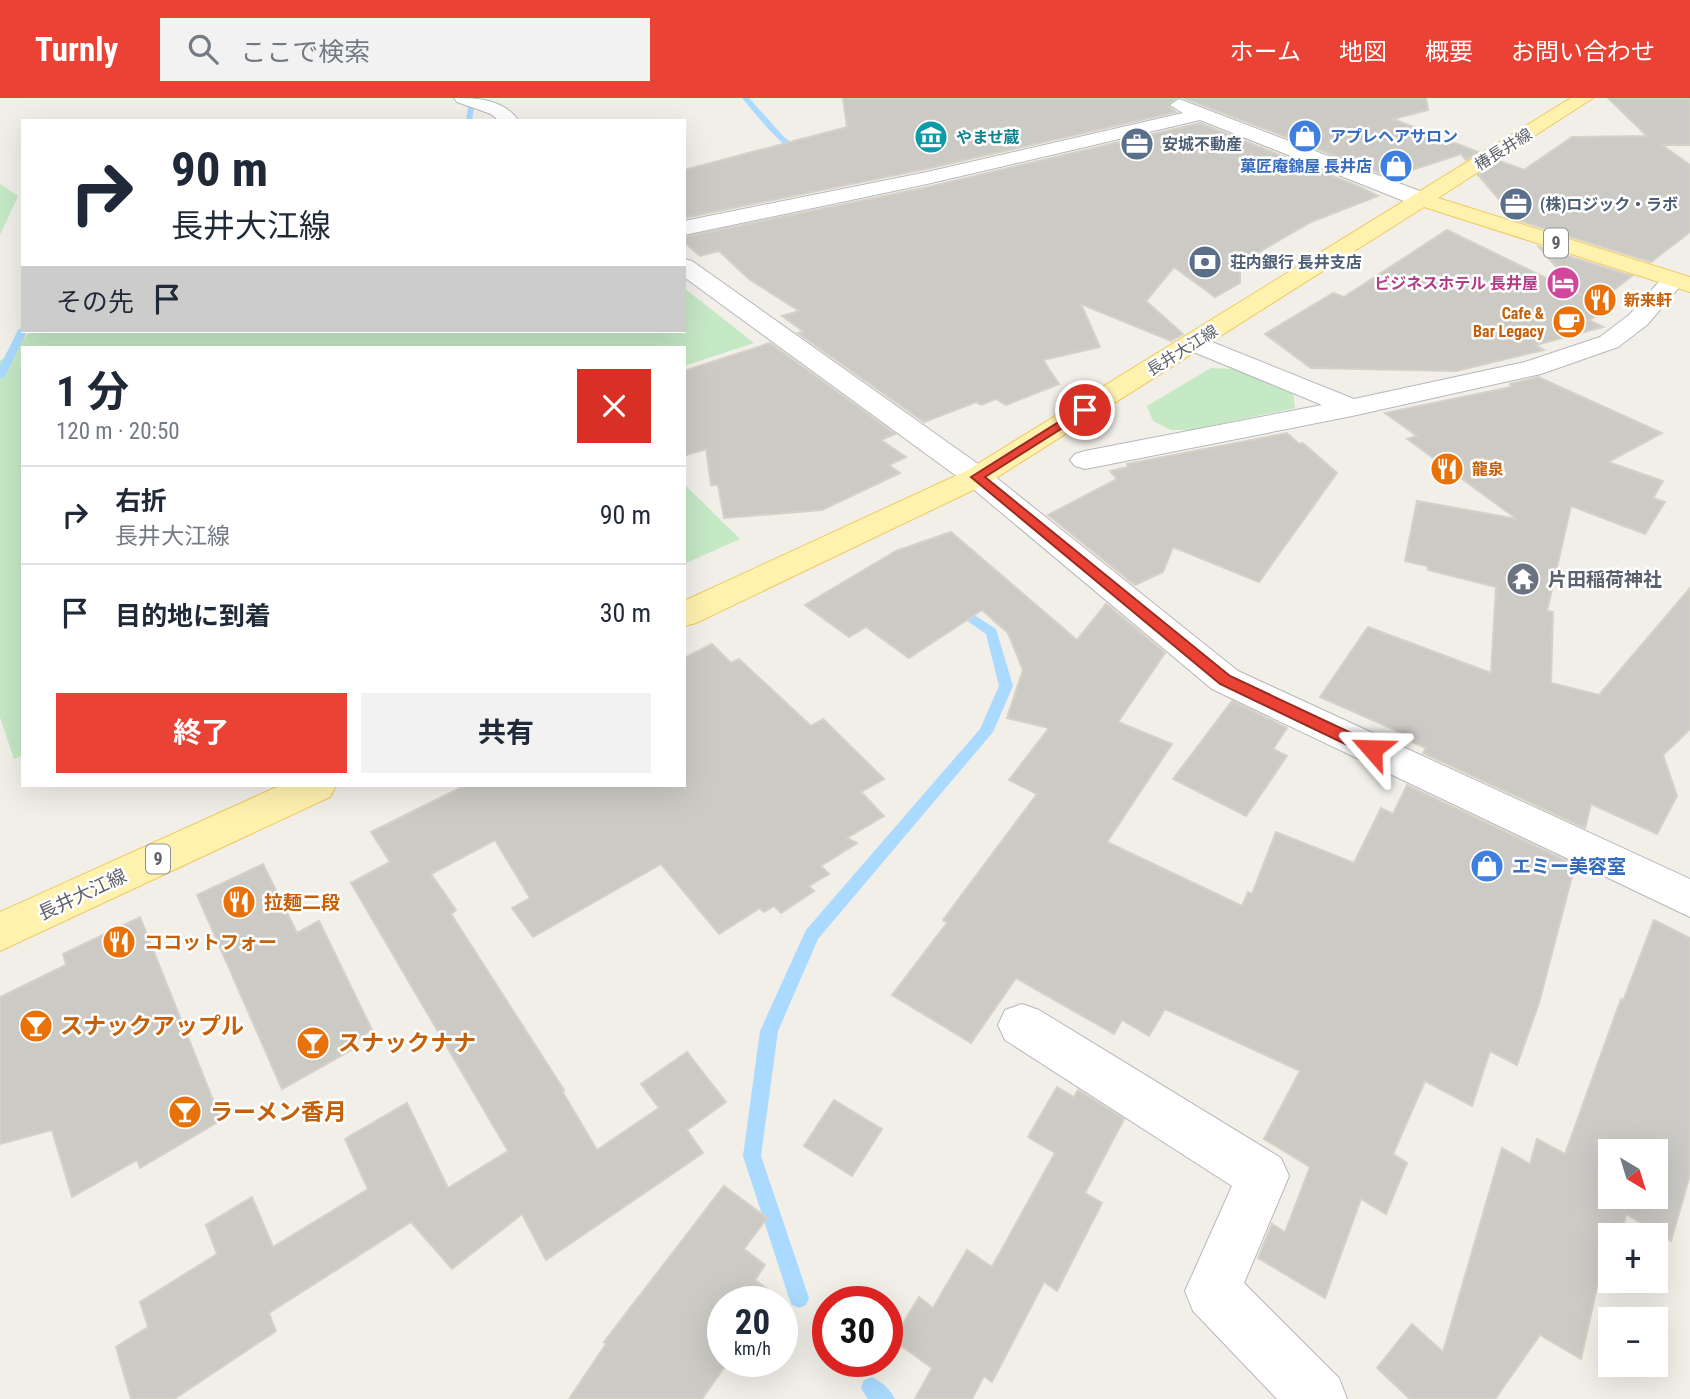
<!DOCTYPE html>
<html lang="ja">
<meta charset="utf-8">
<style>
body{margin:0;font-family:"Roboto Condensed","Noto Sans JP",sans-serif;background:#f2f2f3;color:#1f2937;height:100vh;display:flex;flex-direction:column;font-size:26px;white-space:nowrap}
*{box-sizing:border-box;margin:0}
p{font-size:23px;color:#747a83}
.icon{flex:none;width:38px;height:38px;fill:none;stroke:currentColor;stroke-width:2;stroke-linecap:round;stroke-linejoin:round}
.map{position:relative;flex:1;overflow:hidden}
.sheet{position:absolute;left:21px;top:248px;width:665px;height:441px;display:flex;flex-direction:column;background:#fff;border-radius:0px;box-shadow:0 7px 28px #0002}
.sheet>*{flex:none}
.guide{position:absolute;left:21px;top:21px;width:665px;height:214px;border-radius:0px;box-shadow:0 7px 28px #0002;background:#fff;color:#1f2937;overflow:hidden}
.needle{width:46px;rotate:142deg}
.fabs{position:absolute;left:1598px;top:1041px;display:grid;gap:14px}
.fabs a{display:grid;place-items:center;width:70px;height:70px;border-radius:0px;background:#fff;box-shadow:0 7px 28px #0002;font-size:35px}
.speed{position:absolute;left:707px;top:1188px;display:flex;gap:14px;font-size:35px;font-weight:700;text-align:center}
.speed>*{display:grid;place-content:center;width:91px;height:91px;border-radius:50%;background:#fff;box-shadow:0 7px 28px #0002;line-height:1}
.speed small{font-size:18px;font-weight:400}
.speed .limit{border:10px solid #d22;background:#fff;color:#111}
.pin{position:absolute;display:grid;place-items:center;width:60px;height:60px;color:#fff;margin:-30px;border:4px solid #fff;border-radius:50%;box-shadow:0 2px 7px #0007}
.me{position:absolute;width:77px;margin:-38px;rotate:295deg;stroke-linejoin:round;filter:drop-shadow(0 0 5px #0008)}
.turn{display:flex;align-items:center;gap:24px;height:147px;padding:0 35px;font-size:32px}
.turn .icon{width:91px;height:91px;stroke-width:2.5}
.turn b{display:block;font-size:49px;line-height:60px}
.then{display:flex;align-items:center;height:66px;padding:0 35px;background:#0003;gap:14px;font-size:26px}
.round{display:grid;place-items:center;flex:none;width:74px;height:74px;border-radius:0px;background:#f2f2f3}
.head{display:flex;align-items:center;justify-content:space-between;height:119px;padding:0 35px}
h1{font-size:42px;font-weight:700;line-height:52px}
.button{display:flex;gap:14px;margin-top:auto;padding:14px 35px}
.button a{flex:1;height:80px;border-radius:0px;background:#ea4335;color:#fff;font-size:28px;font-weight:700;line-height:80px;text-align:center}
.button a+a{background:#f2f2f3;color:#1f2937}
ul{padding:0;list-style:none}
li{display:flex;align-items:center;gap:21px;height:98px;padding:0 35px;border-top:2px solid #e0e1e3}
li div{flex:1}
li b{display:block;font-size:26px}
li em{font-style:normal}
header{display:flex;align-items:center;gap:42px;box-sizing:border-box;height:98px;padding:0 35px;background:#ea4335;color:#fff}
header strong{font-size:33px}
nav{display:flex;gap:38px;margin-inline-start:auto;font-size:24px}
.search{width:490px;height:63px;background:#f2f2f3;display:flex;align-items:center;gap:18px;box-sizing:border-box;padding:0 24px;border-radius:0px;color:#747a83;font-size:26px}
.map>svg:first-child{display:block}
.green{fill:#c5e8c5}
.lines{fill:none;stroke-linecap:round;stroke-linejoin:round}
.stream{fill:#aadaff;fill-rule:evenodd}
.building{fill:#cccac5;stroke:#d6d1c6;stroke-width:2;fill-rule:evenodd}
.minor-casing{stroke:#b5b8bc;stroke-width:2}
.major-casing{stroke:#f2c960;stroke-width:2}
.minor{fill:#fff;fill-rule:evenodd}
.major{fill:#fff2af;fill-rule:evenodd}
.route{fill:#ea4335;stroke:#982c22;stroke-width:2}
.labels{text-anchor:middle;stroke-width:5;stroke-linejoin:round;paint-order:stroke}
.far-shop-label{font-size:16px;font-weight:bold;fill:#366cbe;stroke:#fff;text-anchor:start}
.far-culture-label{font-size:16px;font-weight:bold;fill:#0d838f;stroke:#fff;text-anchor:start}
.far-service-label{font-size:16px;font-weight:bold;fill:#4e5e75;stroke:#fff;text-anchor:start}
.far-street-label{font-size:16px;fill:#5f6368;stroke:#fff}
.far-hotel-label{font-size:16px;font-weight:bold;fill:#b23c85;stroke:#fff;text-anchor:end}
.far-food-label{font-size:16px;font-weight:bold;fill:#c56008;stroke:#fff;text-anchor:start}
.shield{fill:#fff;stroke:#8f9295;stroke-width:2}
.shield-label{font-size:18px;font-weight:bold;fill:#5f6368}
.worship-label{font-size:19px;font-weight:bold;fill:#5b616d;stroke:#fff;text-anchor:start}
.shop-label{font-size:19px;font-weight:bold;fill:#366cbe;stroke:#fff;text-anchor:start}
.street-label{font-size:19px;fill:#5f6368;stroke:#fff}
.food-label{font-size:19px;font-weight:bold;fill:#c56008;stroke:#fff;text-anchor:start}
.near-food-label{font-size:23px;font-weight:bold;fill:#c56008;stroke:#fff;text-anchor:start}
</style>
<header>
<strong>Turnly</strong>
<div class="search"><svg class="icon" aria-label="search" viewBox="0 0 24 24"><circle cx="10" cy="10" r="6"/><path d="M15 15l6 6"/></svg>ここで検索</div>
<nav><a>ホーム</a><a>地図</a><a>概要</a><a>お問い合わせ</a></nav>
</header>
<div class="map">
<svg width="1690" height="1301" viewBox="0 0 1690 1301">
<rect width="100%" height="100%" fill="#f1efe8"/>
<!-- green -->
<g class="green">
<polygon points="0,86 18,98 0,137"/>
<polygon points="684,190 754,245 684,268 684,250 23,250 23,657 14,661 0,619 0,262 7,260 30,233 684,233"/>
<polygon points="1211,270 1234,271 1293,295 1295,310 1191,332 1171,332 1153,323 1147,308"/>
<polygon points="684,386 740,441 684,466"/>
</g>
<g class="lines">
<!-- stream -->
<g class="stream">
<path d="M742,0H749L784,39L804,53V57C786,56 754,14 742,0Z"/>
<polygon points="471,7 474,9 472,23 466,23 468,9"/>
<polygon points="23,229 23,233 27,233 5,278 0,281 0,268 18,232"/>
<polygon points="957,506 996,531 1013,588 993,634 818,841 778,933 761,1058 809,1200 806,1207 799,1210 792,1207 789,1200 743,1058 760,933 806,832 980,631 999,588 986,536 953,513 951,510 953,507"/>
<path d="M872,1279C882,1284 890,1291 895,1301H868L861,1290L864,1282Z"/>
</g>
</g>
<!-- building -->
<g class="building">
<polygon points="843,0 1176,0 1168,8 1176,14 926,71 684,120 684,72 847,29"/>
<polygon points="1184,0 1426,0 1428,12 1393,21 1478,54 1466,62 1461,56 1390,79"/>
<polygon points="1608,0 1690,0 1690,47 1662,47 1690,67 1690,134 1651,164 1517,122 1478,77 1500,63 1524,72 1572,39 1647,38"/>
<polygon points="1200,25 1360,89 1378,98 1311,124 1240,165 1240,185 1215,199 1174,169 1146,203 1183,236 1171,243 1081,206 1100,249 1043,262 1059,286 1006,307 996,301 981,307 976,304 924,324 798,235 804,234 782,218 799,213 749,181 719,153 700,158 684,144 684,139 928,89"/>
<polygon points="1447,132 1581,197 1539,149 1632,178 1597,205 1609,211 1589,222 1603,229 1536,247 1544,252 1456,273 1311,270 1265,236 1333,195 1344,199"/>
<polygon points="770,245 895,336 881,342 906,359 889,367 900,375 822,412 724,420 718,387 711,387 706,351 684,358 684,273"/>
<polygon points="1538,279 1662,335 1608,364 1663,383 1653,400 1665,404 1645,436 1571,408 1547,513 1553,514 1551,585 1599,597 1690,490 1690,631 1663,657 1677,698 1657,736 1591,706 1585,730 1423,655 1426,650 1398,638 1400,634 1320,599 1368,529 1491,575 1496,489 1428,472 1427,468 1405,463 1417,403 1517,421 1407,341 1417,338 1385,315 1511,289 1510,286"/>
<polygon points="1287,335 1299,346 1303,345 1337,375 1259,484 1173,449 1163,474 1135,487 1048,417 1117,381 1110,373 1128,369 1127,366"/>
<polygon points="951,434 1077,542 1106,506 1165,555 1118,624 1172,646 1107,744 1242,808 1248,794 1252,796 1276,734 1354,765 1381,710 1393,716 1407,687 1575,767 1539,905 1517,967 1490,953 1472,1008 1425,983 1393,1056 1407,1065 1386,1116 1361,1101 1325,1200 1258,1160 1272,1126 1285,1134 1310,1069 1264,1041 1300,973 1165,911 1149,938 1122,922 1114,936 1016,880 971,945 892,897 947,825 943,822 1037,696 1009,682 1049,630 1007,620 1023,572 1008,535 982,512 909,560 866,529 849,539 805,507 896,453"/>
<polygon points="712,546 731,565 739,561 811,628 823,621 884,681 861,694 884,718 847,740 857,745 821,768 829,776 809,788 814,793 781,815 774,808 764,814 760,810 719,836 661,766 533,839 512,810 530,800 495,742 431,776 456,812 451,816 564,992 562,993 597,1052 659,1010 641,986 687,954 726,1004 687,1032 703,1055 546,1162 522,1116 452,1171 411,1124 269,1215 276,1233 174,1301 131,1301 116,1249 148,1229 140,1204 217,1156 206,1127 252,1099 273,1149 368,1091 345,1041 407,1005 448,1090 508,1053 351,785 390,764 371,734 464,688 684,688 684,560"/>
<polygon points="1232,603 1287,630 1273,651 1287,658 1246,718 1173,681"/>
<polygon points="263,766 297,835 319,823 372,932 351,945 353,951 282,991 197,797"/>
<polygon points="140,819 221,1022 140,1070 137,1062 72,1099 52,1032 0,1046 0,899 66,867 63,856"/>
<path d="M1654,822L1690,840V1077L1671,1143L1626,1116L1622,1138H1610V1172L1602,1167L1581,1261L1540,1237L1495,1301H1410L1377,1270L1412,1226L1443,1254L1502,1050L1530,1066L1537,1041L1565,1056L1621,901L1623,903ZM1610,1054H1656V1099H1610Z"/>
<polygon points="1057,989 1074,999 1078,992 1124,1021 1085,1095 1102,1105 1057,1193 1044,1184 992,1284 984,1278 972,1301 915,1301 932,1270 893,1242 919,1199 933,1210 967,1152 992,1169 1055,1055 1028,1039"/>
<polygon points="834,1002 882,1031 852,1078 804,1048"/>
<polygon points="724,1088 767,1120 744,1151 765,1167 755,1182 774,1196 768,1204 723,1204 723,1264 728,1264 702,1301 569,1301 606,1246 604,1244"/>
</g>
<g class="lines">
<defs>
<g id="minor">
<path d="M454,0C479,0 503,1 519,23H499L491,16L457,4Z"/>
<polygon points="1179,1 1430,97 1433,102 1430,107 1414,107 1200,22 927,86 684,137 684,123 927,74 1183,15 1170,7"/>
<polygon points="684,161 692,163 988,373 1238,573 1690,781 1690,819 1212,591 966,385 684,179"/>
<polygon points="1673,175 1681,177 1685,182 1681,187 1647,227 1618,249 1541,276 1352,318 1085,371 1075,368 1070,362 1075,356 1085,353 1322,307 1184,250 1180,245 1184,240 1193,237 1202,240 1354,301 1525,264 1600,239 1629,217 1665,177"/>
<polygon points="1022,906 1039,912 1281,1060 1289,1078 1244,1185 1339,1280 1347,1301 1277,1301 1193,1213 1185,1193 1232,1088 1005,942 998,927 1005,912"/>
</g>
<g id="major">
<polygon points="1571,0 1593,0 1438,100 1690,179 1690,194 1424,109 988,385 696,525 684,528 684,503 966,373"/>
<polygon points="279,688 336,688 330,699 0,853 0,814"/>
</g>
</defs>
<!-- minor casing -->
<use href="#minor" class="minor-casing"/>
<!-- major casing -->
<use href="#major" class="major-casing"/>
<!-- minor -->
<use href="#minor" class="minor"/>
<!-- major -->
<use href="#major" class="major"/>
</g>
<!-- route -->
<polygon class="route" points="1081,310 1091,312 985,379 1230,578 1377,647 1380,651 1377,656 1366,656 1220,586 971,379"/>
<!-- icons -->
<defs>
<symbol id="shop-disc" viewBox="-11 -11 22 22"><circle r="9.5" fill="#3f7fe0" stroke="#fff"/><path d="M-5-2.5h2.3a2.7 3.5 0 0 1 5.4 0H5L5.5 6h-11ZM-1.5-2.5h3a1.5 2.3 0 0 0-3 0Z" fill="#fff"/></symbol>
<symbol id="museum-disc" viewBox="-11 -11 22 22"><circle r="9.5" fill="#0f9aa8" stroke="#fff"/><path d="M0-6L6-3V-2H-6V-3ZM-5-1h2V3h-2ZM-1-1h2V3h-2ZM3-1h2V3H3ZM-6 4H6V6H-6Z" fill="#fff"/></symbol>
<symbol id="office-disc" viewBox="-11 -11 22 22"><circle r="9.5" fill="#5c6f8a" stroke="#fff"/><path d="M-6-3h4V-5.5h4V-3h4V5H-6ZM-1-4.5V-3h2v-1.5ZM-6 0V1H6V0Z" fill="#fff"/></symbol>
<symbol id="bank-disc" viewBox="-11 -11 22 22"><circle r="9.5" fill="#5c6f8a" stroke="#fff"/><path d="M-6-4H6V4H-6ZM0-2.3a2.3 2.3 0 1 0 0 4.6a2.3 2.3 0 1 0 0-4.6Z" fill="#fff"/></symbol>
<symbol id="hotel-disc" viewBox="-11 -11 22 22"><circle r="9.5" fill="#d1479c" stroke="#fff"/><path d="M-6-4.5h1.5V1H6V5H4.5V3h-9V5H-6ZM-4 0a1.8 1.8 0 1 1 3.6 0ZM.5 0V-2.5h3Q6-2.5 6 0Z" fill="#fff"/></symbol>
<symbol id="restaurant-disc" viewBox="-11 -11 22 22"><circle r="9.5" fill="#e8710a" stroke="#fff"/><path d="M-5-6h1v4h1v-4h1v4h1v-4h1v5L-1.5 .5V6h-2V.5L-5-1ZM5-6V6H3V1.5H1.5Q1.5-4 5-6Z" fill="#fff"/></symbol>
<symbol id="cafe-disc" viewBox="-11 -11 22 22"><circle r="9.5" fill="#e8710a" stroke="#fff"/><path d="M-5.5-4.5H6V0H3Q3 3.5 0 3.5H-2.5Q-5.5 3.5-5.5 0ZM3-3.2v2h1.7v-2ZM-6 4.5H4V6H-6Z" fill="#fff"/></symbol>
<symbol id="temple-disc" viewBox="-11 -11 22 22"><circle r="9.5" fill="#6b7280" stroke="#fff"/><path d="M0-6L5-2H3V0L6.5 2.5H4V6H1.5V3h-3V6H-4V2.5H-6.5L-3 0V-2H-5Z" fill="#fff"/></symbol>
<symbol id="bar-disc" viewBox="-11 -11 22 22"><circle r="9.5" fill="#e8710a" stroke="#fff"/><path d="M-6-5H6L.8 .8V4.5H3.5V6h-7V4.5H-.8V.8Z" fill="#fff"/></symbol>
</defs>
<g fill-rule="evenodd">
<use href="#shop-disc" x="1286" y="19" width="38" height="38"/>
<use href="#museum-disc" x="912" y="20" width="38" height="38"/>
<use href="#office-disc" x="1118" y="27" width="38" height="38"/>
<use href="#shop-disc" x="1377" y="49" width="38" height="38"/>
<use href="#office-disc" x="1497" y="87" width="38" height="38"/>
<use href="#bank-disc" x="1186" y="145" width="38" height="38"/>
<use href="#hotel-disc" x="1544" y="166" width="38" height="38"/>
<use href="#restaurant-disc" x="1581" y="183" width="38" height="38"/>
<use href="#cafe-disc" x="1550" y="205" width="38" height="38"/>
<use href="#restaurant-disc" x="1428" y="352" width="38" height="38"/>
<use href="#temple-disc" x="1504" y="462" width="38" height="38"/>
<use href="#shop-disc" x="1468" y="749" width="38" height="38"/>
<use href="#restaurant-disc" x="220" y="785" width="38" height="38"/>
<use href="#restaurant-disc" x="100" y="825" width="38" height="38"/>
<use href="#bar-disc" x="17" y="909" width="38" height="38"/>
<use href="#bar-disc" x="294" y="926" width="38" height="38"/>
<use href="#bar-disc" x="166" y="995" width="38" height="38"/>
</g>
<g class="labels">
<!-- far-shop labels -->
<g class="far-shop-label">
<text x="1330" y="44">アプレヘアサロン</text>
<text x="1372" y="74" text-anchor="end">菓匠庵錦屋 長井店</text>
</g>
<!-- far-culture labels -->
<g class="far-culture-label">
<text x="956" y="45">やませ蔵</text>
</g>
<!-- far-service labels -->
<g class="far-service-label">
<text x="1162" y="52">安城不動産</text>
<text x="1540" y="112">(株)ロジック・ラボ</text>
<text x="1230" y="170">荘内銀行 長井支店</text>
</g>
<!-- far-street labels -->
<g class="far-street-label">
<text transform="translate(1503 51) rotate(-32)" y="6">椿長井線</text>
<text transform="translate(1182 252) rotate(-32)" y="6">長井大江線</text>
</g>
<!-- far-hotel labels -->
<g class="far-hotel-label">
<text x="1538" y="191">ビジネスホテル 長井屋</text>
</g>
<!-- far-food labels -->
<g class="far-food-label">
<text x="1624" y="208">新来軒</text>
<text x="1544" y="221" text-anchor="end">Cafe &amp;<tspan x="1544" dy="18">Bar Legacy</tspan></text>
<text x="1472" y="377">龍泉</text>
</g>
<!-- shield labels -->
<g class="shield">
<rect x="1544" y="130.5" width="24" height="29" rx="5"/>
<rect x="146" y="746.5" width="24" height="29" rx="5"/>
</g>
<g class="shield-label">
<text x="1556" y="151">9</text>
<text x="158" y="767">9</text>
</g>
<!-- worship labels -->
<g class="worship-label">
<text x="1548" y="488">片田稲荷神社</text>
</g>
<!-- shop labels -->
<g class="shop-label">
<text x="1512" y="775">エミー美容室</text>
</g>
<!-- street labels -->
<g class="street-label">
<text transform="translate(82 796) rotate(-25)" y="7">長井大江線</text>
</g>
<!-- food labels -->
<g class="food-label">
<text x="264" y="811">拉麺二段</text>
<text x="144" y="851">ココットフォー</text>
</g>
<!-- near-food labels -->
<g class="near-food-label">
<text x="60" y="936">スナックアップル</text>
<text x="338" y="953">スナックナナ</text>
<text x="210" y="1022">ラーメン香月</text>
</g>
</g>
</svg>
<div class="fabs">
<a><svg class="needle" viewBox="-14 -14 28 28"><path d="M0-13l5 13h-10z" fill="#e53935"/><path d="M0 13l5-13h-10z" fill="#747a83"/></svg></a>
<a>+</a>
<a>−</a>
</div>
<div class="speed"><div>20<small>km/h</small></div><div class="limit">30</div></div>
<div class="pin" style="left:1085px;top:312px;background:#d93025"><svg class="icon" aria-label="arrive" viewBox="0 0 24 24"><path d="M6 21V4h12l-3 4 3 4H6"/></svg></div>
<svg class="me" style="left:1372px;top:651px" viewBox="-20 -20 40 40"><path d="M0-17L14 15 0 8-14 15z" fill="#ea4335" stroke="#fff" stroke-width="4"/></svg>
<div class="guide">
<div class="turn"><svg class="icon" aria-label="right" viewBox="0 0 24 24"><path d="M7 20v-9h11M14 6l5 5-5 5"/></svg><div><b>90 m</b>長井大江線</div></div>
<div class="then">その先<svg class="icon" aria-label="arrive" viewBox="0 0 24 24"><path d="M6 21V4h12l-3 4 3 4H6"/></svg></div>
</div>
<section class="sheet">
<div class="head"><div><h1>1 分</h1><p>120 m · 20:50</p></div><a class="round" style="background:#d93025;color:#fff"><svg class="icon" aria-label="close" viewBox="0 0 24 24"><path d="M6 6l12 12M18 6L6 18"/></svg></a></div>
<ul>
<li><svg class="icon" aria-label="right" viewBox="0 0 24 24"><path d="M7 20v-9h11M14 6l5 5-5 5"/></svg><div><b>右折</b><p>長井大江線</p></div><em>90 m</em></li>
<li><svg class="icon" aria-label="arrive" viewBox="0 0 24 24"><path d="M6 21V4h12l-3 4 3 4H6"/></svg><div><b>目的地に到着</b></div><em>30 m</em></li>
</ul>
<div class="button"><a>終了</a><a>共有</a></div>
</section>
</div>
